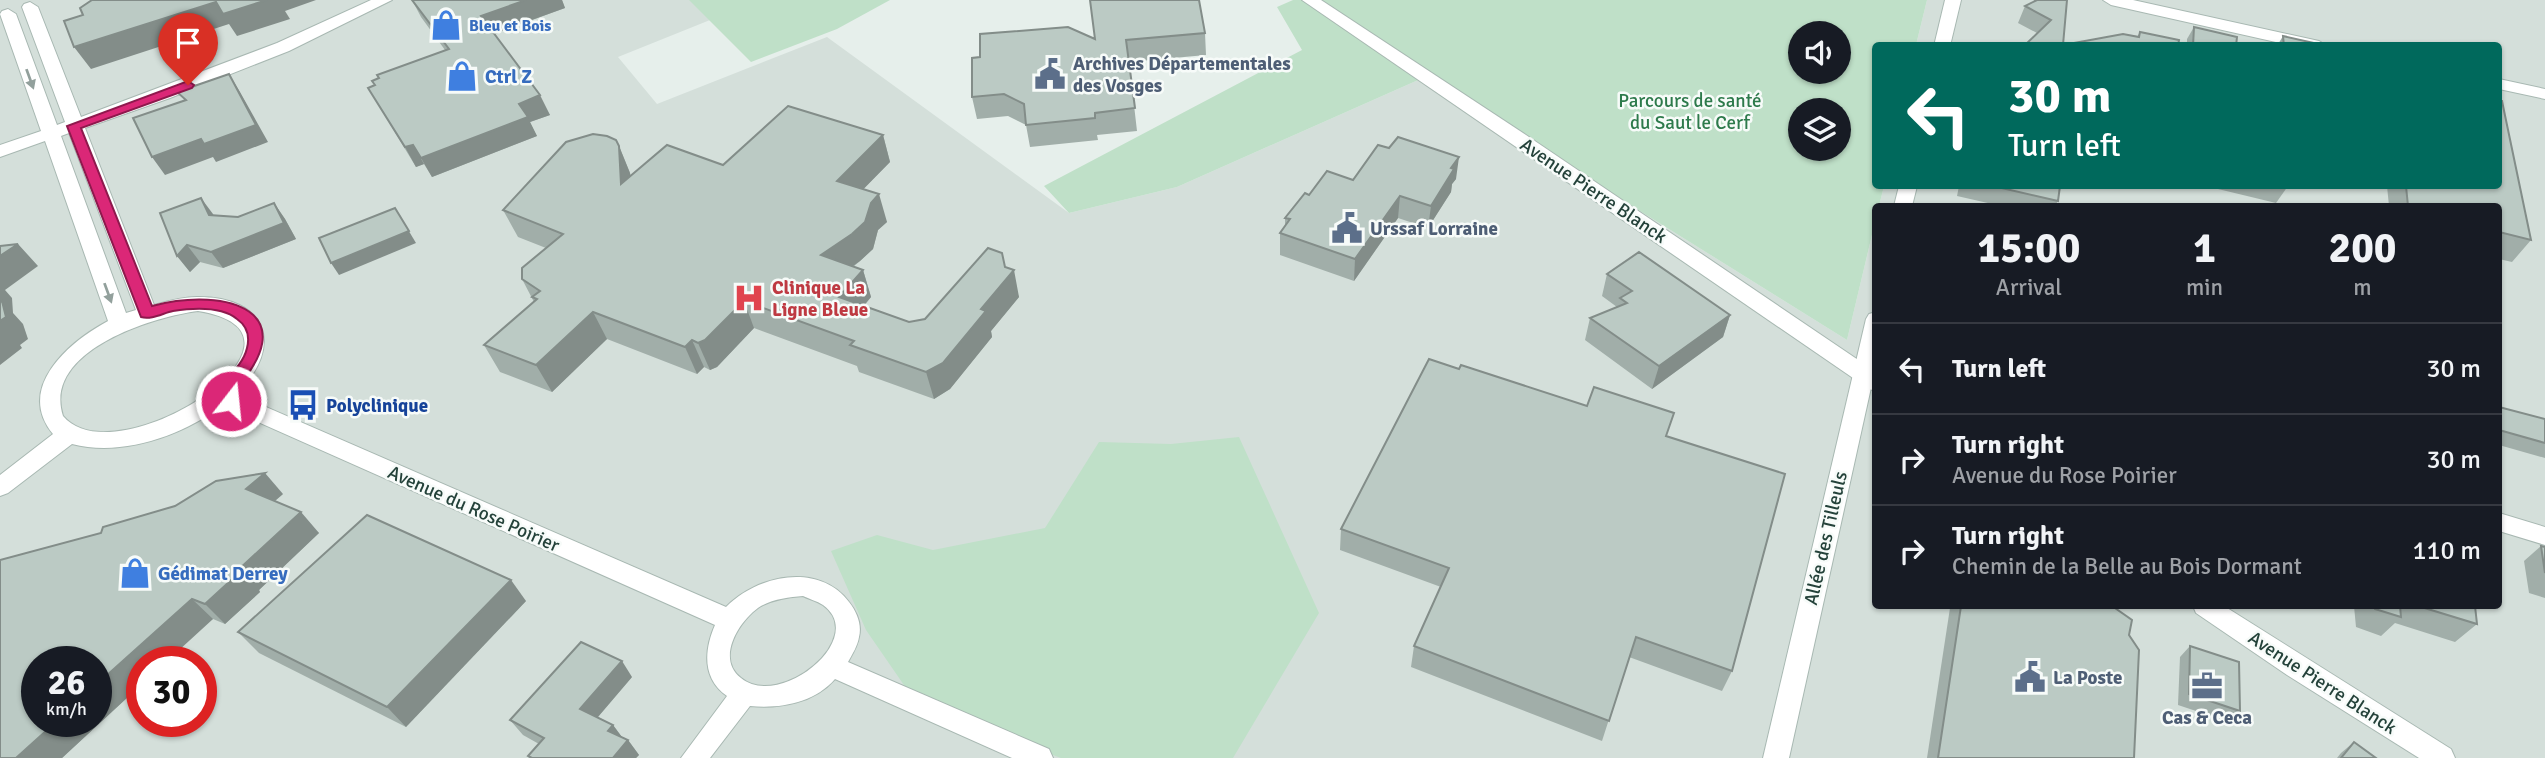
<!DOCTYPE html>
<meta charset="utf-8">
<style>
body{margin:0;font-family:Signika,sans-serif;background:#242831;color:#f1f3f6;height:100vh;display:flex;flex-direction:column;font-size:26px;white-space:nowrap}
*{box-sizing:border-box;margin:0}
p{font-size:23px;color:#9ea1a6}
.icon{flex:none;width:38px;height:38px;fill:none;stroke:currentColor;stroke-width:2;stroke-linecap:round;stroke-linejoin:round}
.map{position:relative;flex:1;overflow:hidden}
.side{position:absolute;left:1872px;top:203px;width:630px;height:406px;display:flex;flex-direction:column;background:#171b24;border-radius:7px;box-shadow:0 2px 5px #0004}
.side>*{flex:none}
.banner{position:absolute;left:1872px;top:42px;width:630px;height:147px;border-radius:7px;box-shadow:0 2px 5px #0004;background:#00695c;color:#fff;overflow:hidden}
.buttons{position:absolute;left:1788px;top:21px;display:grid;gap:14px}
.buttons a{display:grid;place-items:center;width:63px;height:63px;border-radius:50%;background:#171b24;box-shadow:0 2px 5px #0004;font-size:35px}
.speed{position:absolute;left:21px;top:646px;display:flex;gap:14px;font-size:35px;font-weight:700;text-align:center}
.speed>*{display:grid;place-content:center;width:91px;height:91px;border-radius:50%;background:#171b24;box-shadow:0 2px 5px #0004;line-height:1}
.speed small{font-size:18px;font-weight:400}
.speed .limit{border:10px solid #d22;background:#fff;color:#111}
.pin{position:absolute;display:grid;place-items:center;width:60px;height:60px;color:#fff;margin:-72px -30px;border-radius:50% 50% 50% 0;rotate:-45deg;box-shadow:0 0 7px #0007}
.pin .icon{rotate:45deg}
.me{position:absolute;width:77px;margin:-38px;rotate:16deg;stroke-linejoin:round;filter:drop-shadow(0 0 5px #0008)}
.turn{display:flex;align-items:center;gap:24px;height:147px;padding:0 21px;font-size:32px}
.turn .icon{width:91px;height:91px;stroke-width:2.5}
.turn b{display:block;font-size:49px;line-height:60px}
.eta{display:flex;justify-content:space-evenly;align-items:center;height:119px;text-align:center}
.eta b{font-size:42px;font-weight:800;line-height:49px}
ul{padding:0;list-style:none}
li{display:flex;align-items:center;gap:21px;height:91px;padding:0 21px;border-top:2px solid #363941}
li div{flex:1}
li b{display:block;font-size:26px}
li em{font-style:normal}
.map>svg:first-child{display:block}
.built{fill:#d4dfda;fill-rule:evenodd}
.green{fill:#bfe0c8;fill-rule:evenodd}
.lines{fill:none;stroke-linecap:round;stroke-linejoin:round}
.minor-casing{stroke:#a8b8b2;stroke-width:2}
.tertiary-casing{stroke:#a8b8b2;stroke-width:2}
.minor{fill:#fff;fill-rule:evenodd}
.tertiary{fill:#fff;fill-rule:evenodd}
.wall{fill:#a1aea9}
.shaded-wall{fill:#838d89}
.building{fill:#bbcac4;stroke:#838d89;stroke-width:2}
.oneway{fill:#92a09c}
.route{fill:#db2777;stroke:#8e194d;stroke-width:2}
.labels{text-anchor:middle;stroke-width:5;stroke-linejoin:round;paint-order:stroke}
.far-shop-label{font-size:16px;font-weight:bold;fill:#366cbe;stroke:#f7fbf9;text-anchor:start}
.service-label{font-size:19px;font-weight:bold;fill:#4e5e75;stroke:#f7fbf9;text-anchor:start}
.shop-label{font-size:19px;font-weight:bold;fill:#366cbe;stroke:#f7fbf9;text-anchor:start}
.park-label{font-size:19px;fill:#2d7a4b;stroke:#f7fbf9}
.street-label{font-size:19px;fill:#24423a;stroke:#f7fbf9}
.health-label{font-size:19px;font-weight:bold;fill:#be3a42;stroke:#f7fbf9;text-anchor:start}
.transit-label{font-size:19px;font-weight:bold;fill:#164399;stroke:#f7fbf9;text-anchor:start}
</style>
<div class="map">
<svg width="2545" height="758" viewBox="0 0 2545 758">
<rect width="100%" height="100%" fill="#e6efeb"/>
<!-- built -->
<path class="built" d="M0,0H709L725,14L618,57L657,104L827,37L1069,213L1177,187L1425,77L1847,340L1876,218V606H2499V206H1879L1884,186H2499V46L1916,45L1927,0H2545V758H0ZM37,662H96V721H37ZM142,662H201V721H142Z"/>
<!-- green -->
<g class="green">
<polygon points="689,0 890,0 837,29 751,62"/>
<path d="M1293,0H1927L1916,45L1876,46V186H1884L1879,206H1876V218L1847,340L1425,77L1177,187L1069,213L1044,186L1302,50L1277,7ZM1801,33H1839V72H1801ZM1801,110H1839V149H1801Z"/>
<polygon points="1239,437 1319,613 1233,758 1061,758 917,704 866,630 831,551 877,535 933,550 1045,528 1099,442 1171,444"/>
</g>
<g class="lines">
<defs>
<g id="minor">
<path d="M371,0H392L289,51L170,98L85,128L154,305C168,301 182,297 197,297C266,296 286,346 236,394L726,607C757,575 819,562 849,602C857,612 862,625 859,637C858,645 852,655 848,662L1049,749L1053,758H1012L835,679C814,703 780,709 750,706L710,758H681L727,696C702,679 704,650 715,625L222,406C181,436 122,457 72,444L8,493L0,496V475L53,434C15,388 69,342 108,321L45,141L0,157V145L41,131L0,14L2,11L8,9L16,14L57,125L65,122L22,7L24,4L30,2L38,7L81,117L277,43ZM69,133L136,310L126,313L61,136ZM198,311C340,334 117,480 63,416C42,351 152,317 198,311ZM803,596C809,599 817,601 823,605C869,638 780,710 741,678C715,658 740,619 761,606C774,599 789,597 803,596Z"/>
<polygon points="1945,0 1961,0 1950,46 1934,46"/>
<polygon points="2103,0 2133,0 2319,41 2327,46 2294,46 2111,5"/>
<polygon points="2499,79 2545,89 2545,99 2499,89"/>
<polygon points="1899,186 1917,186 1912,206 1894,206"/>
<polygon points="1876,312 1876,365 1789,758 1763,758 1866,319 1869,314"/>
<polygon points="2499,513 2545,527 2545,545 2499,531"/>
</g>
<g id="tertiary">
<polygon points="1302,0 1321,0 1526,135 1876,372 1876,391 1869,389"/>
<polygon points="2193,606 2224,606 2451,749 2455,758 2419,758 2287,675 2196,613"/>
</g>
</defs>
<!-- minor casing -->
<use href="#minor" class="minor-casing"/>
<!-- tertiary casing -->
<use href="#tertiary" class="tertiary-casing"/>
<!-- minor -->
<use href="#minor" class="minor"/>
<!-- tertiary -->
<use href="#tertiary" class="tertiary"/>
</g>
<!-- wall -->
<g class="wall">
<polygon points="412,0 562,0 565,8 494,34 550,115 530,122 537,136 432,177 424,164 416,167 368,88 445,50 421,17"/>
<polygon points="2034,0 2067,0 2063,45 2137,37 2140,32 2178,46 2024,46 2037,33 2018,23 2025,6 2034,2"/>
<polygon points="2194,27 2236,46 2187,46 2187,39"/>
<polygon points="1205,33 1206,55 1129,62 1137,131 1097,135 1098,140 1030,147 1026,125 1008,116 977,119 972,97 1095,39"/>
<polygon points="2283,36 2314,46 2277,46"/>
<polygon points="883,135 890,162 863,189 887,222 878,230 873,249 860,261 853,267 863,270 871,297 864,306 909,322 925,319 1005,267 1019,297 991,331 992,337 950,389 934,399 859,372 857,366 754,328 717,367 710,370 704,367 697,374 607,339 552,392 500,372 484,345 534,302 522,279 546,248 518,237 503,210 619,146 630,173 631,176 723,165"/>
<polygon points="1456,179 1452,184 1451,192 1428,228 1398,218 1354,281 1280,255 1280,233 1285,226 1285,218 1309,195"/>
<polygon points="1957,186 2060,186 2058,201 2055,206 2001,206 1957,196 1959,186"/>
<polygon points="2218,186 2288,186 2276,203 2218,189"/>
<polygon points="2387,186 2499,186 2531,240 2512,262 2499,259 2499,206 2389,206"/>
<polygon points="274,203 285,219 296,239 223,268 200,262 190,272 177,256 214,215 238,217"/>
<polygon points="1607,274 1730,315 1723,337 1652,389 1585,340 1590,318 1617,307 1602,296"/>
<polygon points="2499,407 2545,419 2545,458 2499,445"/>
<polygon points="1666,436 1732,671 1722,691 1629,657 1602,741 1411,667 1414,646 1441,587 1340,550 1341,529"/>
<polygon points="283,494 275,501 319,533 259,590 260,592 225,624 213,619 142,662 142,684 62,758 101,533"/>
<polygon points="2541,546 2545,547 2545,598 2529,593 2524,561"/>
<polygon points="526,601 406,727 259,653 238,632"/>
<polygon points="1952,606 2112,606 2129,635 2134,758 1927,758 1950,608"/>
<polygon points="2354,606 2475,606 2477,624 2455,642 2395,623 2381,636 2356,627"/>
<polygon points="2190,646 2240,711 2229,722 2178,705 2180,657"/>
<polygon points="632,677 598,717 613,725 622,737 628,740 639,755 636,758 529,758 528,756 539,744 523,735 510,720"/>
<polygon points="2354,742 2376,758 2337,758 2341,753"/>
</g>
<!-- shaded-wall -->
<g class="shaded-wall">
<polygon points="267,0 316,0 285,11 290,19 237,36 229,24 91,69 74,47 216,2"/>
<polygon points="526,0 562,0 565,8 490,35 481,16"/>
<polygon points="229,74 240,92 268,142 216,162 213,157 165,175 152,157"/>
<polygon points="540,95 550,115 530,122 537,136 432,177 421,158 519,104"/>
<polygon points="883,135 890,162 845,208 837,181"/>
<polygon points="413,145 424,164 416,167 405,147"/>
<polygon points="619,146 630,173 633,211 621,184"/>
<polygon points="1459,157 1456,179 1452,184 1451,192 1428,228 1431,206 1451,168"/>
<polygon points="879,194 887,222 878,230 873,249 860,261 830,282 821,255"/>
<polygon points="1400,196 1398,218 1354,281 1355,259"/>
<polygon points="201,198 213,214 221,232 209,215"/>
<polygon points="274,203 285,219 296,239 223,268 211,252"/>
<polygon points="395,208 416,243 339,275 331,263"/>
<polygon points="18,244 38,266 5,290 12,298 13,313 23,324 28,339 20,345 22,348 0,365 0,256"/>
<polygon points="187,245 200,262 190,272 177,256"/>
<polygon points="863,270 871,297 848,324 839,297"/>
<polygon points="1014,270 1019,297 991,331 992,337 950,389 934,399 926,372"/>
<polygon points="744,301 754,328 717,367 710,370 698,343"/>
<polygon points="593,312 607,339 552,392 536,365"/>
<polygon points="1730,315 1723,337 1652,389 1659,366"/>
<polygon points="692,340 704,367 697,374 685,347"/>
<polygon points="265,473 283,494 264,510 246,489"/>
<polygon points="301,512 319,533 259,590 260,592 225,624 205,604 238,570"/>
<polygon points="511,580 526,601 406,727 387,707"/>
<polygon points="192,599 213,619 166,662 142,662 142,684 62,758 16,758 57,721 96,721 96,685"/>
<polygon points="622,661 632,677 591,725 580,709"/>
<polygon points="613,725 624,740 608,731"/>
<polygon points="628,740 639,755 636,758 613,758"/>
</g>
<!-- building -->
<g class="building">
<polygon points="92,0 267,0 223,14 216,2 74,47 64,21 83,15 80,8"/>
<polygon points="412,0 526,0 481,16 540,95 519,104 528,117 421,158 413,145 405,147 368,88 375,85 372,81 379,78 377,75 449,49"/>
<polygon points="1090,0 1199,0 1205,33 1126,40 1135,108 1095,113 1095,118 1026,125 1024,104 1004,94 972,97 972,58 980,57 980,34 1068,27 1095,39"/>
<polygon points="2037,0 2067,0 2063,45 2123,34 2139,37 2140,32 2179,40 2178,46 2024,46 2051,20 2025,6"/>
<polygon points="2194,27 2237,37 2236,46 2193,46"/>
<polygon points="2283,36 2314,43 2314,46 2284,46"/>
<polygon points="229,74 256,125 204,144 201,139 152,157 133,118 186,100 177,92"/>
<polygon points="2499,101 2502,101 2531,240 2499,232 2499,206 2408,206 2406,186 2499,186"/>
<polygon points="788,106 883,135 837,181 879,194 871,203 865,222 852,234 821,255 863,270 839,297 909,322 925,319 988,248 1002,253 1005,267 1014,270 981,309 986,311 943,363 926,372 850,345 854,341 744,301 705,340 698,343 692,340 685,347 593,312 536,365 484,345 537,299 532,297 540,291 522,279 522,268 563,234 503,210 566,142 593,134 607,136 616,140 619,146 621,184 667,145 723,165"/>
<polygon points="1398,137 1459,157 1451,168 1454,169 1431,206 1400,196 1355,259 1280,233 1290,219 1285,218 1305,193 1309,195 1327,171 1353,180 1378,145 1389,148"/>
<polygon points="1993,186 2060,186 2058,201"/>
<polygon points="201,198 209,215 238,217 274,203 284,223 211,252 187,245 177,256 160,213"/>
<polygon points="395,208 409,231 331,263 319,238"/>
<polygon points="18,244 0,256 0,246"/>
<polygon points="1639,252 1730,315 1659,366 1590,318 1627,303 1620,298 1632,291 1607,274"/>
<polygon points="2,301 6,317 0,321 0,302"/>
<polygon points="1429,359 1459,369 1461,365 1587,406 1594,387 1674,413 1666,436 1785,474 1732,671 1636,637 1609,721 1414,646 1449,568 1341,529"/>
<polygon points="2499,407 2545,419 2545,443 2499,430"/>
<polygon points="265,473 246,489 301,512 238,570 241,571 205,604 192,599 96,685 96,662 37,662 37,721 57,721 16,758 0,758 0,560 101,533 103,527 175,506 216,481"/>
<polygon points="367,515 511,580 387,707 238,632"/>
<polygon points="2541,546 2545,547 2545,573"/>
<polygon points="1961,606 2112,606 2132,620 2129,635 2139,650 2134,758 1938,758"/>
<polygon points="2375,606 2400,606 2401,617 2375,609"/>
<polygon points="2418,606 2475,606 2477,624"/>
<polygon points="581,642 622,661 580,709 613,725 608,731 628,740 613,758 532,758 528,756 544,738 510,720"/>
<polygon points="2190,646 2239,662 2240,711 2189,694"/>
<polygon points="2354,742 2376,758 2341,758"/>
</g>
<!-- one-way arrows -->
<defs><path id="oneway-solid" d="M-6-.8H1V-3.2L6.5 0L1 3.2V.8H-6Z" transform="scale(1.75)"/></defs>
<g class="oneway">
<use href="#oneway-solid" transform="translate(30 79) rotate(70)"/>
<use href="#oneway-solid" transform="translate(108 293) rotate(70)"/>
</g>
<!-- route -->
<path class="route" d="M188,81L194,85L192,88L81,128L152,306C228,286 309,312 231,394L239,401L231,407L214,400L212,396C222,379 242,369 247,348C250,336 247,326 237,319C221,306 193,308 173,311C163,313 152,320 141,317L67,126Z"/>
<!-- icons -->
<defs>
<symbol id="shop-bare" viewBox="-9 -9 18 18"><path d="M-5-2.5h2.3a2.7 3.5 0 0 1 5.4 0H5L5.5 6h-11ZM-1.5-2.5h3a1.5 2.3 0 0 0-3 0Z" fill="#3f7fe0" stroke="#f7fbf9" stroke-width="2.5" paint-order="stroke"/></symbol>
<symbol id="civic-bare" viewBox="-9 -9 18 18"><path d="M-.6-6.5H3V-4.5H.6V-3L4-1V1h2V6H-6V1h2V-1L-.6-3ZM-1.2 2.5V6h2.4V2.5Z" fill="#5c6f8a" stroke="#f7fbf9" stroke-width="2.5" paint-order="stroke"/></symbol>
<symbol id="hospital-bare" viewBox="-9 -9 18 18"><path d="M-5-5h3v3.5h4V-5h3V5h-3V1.5h-4V5h-3Z" fill="#e0444e" stroke="#f7fbf9" stroke-width="2.5" paint-order="stroke"/></symbol>
<symbol id="bus-bare" viewBox="-9 -9 18 18"><path d="M-5-6H5V4H4V6H2V4H-2V6H-4V4H-5ZM-3.5-4V0h7V-4ZM-3.5 1.2v1.5H-2V1.2ZM2 1.2v1.5H3.5V1.2Z" fill="#1a4fb4" stroke="#f7fbf9" stroke-width="2.5" paint-order="stroke"/></symbol>
<symbol id="office-bare" viewBox="-9 -9 18 18"><path d="M-6-3h4V-5.5h4V-3h4V5H-6ZM-1-4.5V-3h2v-1.5ZM-6 0V1H6V0Z" fill="#5c6f8a" stroke="#f7fbf9" stroke-width="2.5" paint-order="stroke"/></symbol>
</defs>
<g fill-rule="evenodd">
<use href="#shop-bare" x="424" y="3" width="44" height="44"/>
<use href="#civic-bare" x="1028" y="52" width="44" height="44"/>
<use href="#shop-bare" x="440" y="54" width="44" height="44"/>
<use href="#civic-bare" x="1325" y="206" width="44" height="44"/>
<use href="#hospital-bare" x="727" y="276" width="44" height="44"/>
<use href="#bus-bare" x="281" y="383" width="44" height="44"/>
<use href="#shop-bare" x="113" y="551" width="44" height="44"/>
<use href="#civic-bare" x="2008" y="655" width="44" height="44"/>
<use href="#office-bare" x="2185" y="664" width="44" height="44"/>
</g>
<g class="labels">
<!-- far-shop labels -->
<g class="far-shop-label">
<text x="469" y="31">Bleu et Bois</text>
</g>
<!-- service labels -->
<g class="service-label">
<text x="1073" y="70">Archives Départementales<tspan x="1073" dy="22">des Vosges</tspan></text>
<text x="1370" y="235">Urssaf Lorraine</text>
<text x="2053" y="684">La Poste</text>
<text x="2207" y="724" text-anchor="middle">Cas &amp; Ceca</text>
</g>
<!-- shop labels -->
<g class="shop-label">
<text x="485" y="83">Ctrl Z</text>
<text x="158" y="580">Gédimat Derrey</text>
</g>
<!-- park labels -->
<g class="park-label">
<text x="1690" y="107">Parcours de santé<tspan x="1690" dy="22">du Saut le Cerf</tspan></text>
</g>
<!-- street labels -->
<g class="street-label">
<text transform="translate(1594 190) rotate(34)" y="7">Avenue Pierre Blanck</text>
<text transform="translate(474 508) rotate(24)" y="7">Avenue du Rose Poirier</text>
<text transform="translate(1825 538) rotate(-77)" y="7">Allée des Tilleuls</text>
<text transform="translate(2323 682) rotate(33)" y="7">Avenue Pierre Blanck</text>
</g>
<!-- health labels -->
<g class="health-label">
<text x="772" y="294">Clinique La<tspan x="772" dy="22">Ligne Bleue</tspan></text>
</g>
<!-- transit labels -->
<g class="transit-label">
<text x="326" y="412">Polyclinique</text>
</g>
</g>
</svg>
<div class="buttons">
<a><svg class="icon" aria-label="sound" viewBox="0 0 24 24"><path d="M4 9h4l5-4v14l-5-4H4zM17 9q2 3 0 6"/></svg></a>
<a><svg class="icon" aria-label="layers" viewBox="0 0 24 24"><path d="M12 4l9 5-9 5-9-5zM3 14l9 5 9-5"/></svg></a>
</div>
<div class="speed"><div>26<small>km/h</small></div><div class="limit">30</div></div>
<div class="pin" style="left:188px;top:85px;background:#d93025"><svg class="icon" aria-label="arrive" viewBox="0 0 24 24"><path d="M6 21V4h12l-3 4 3 4H6"/></svg></div>
<svg class="me" style="left:231px;top:401px" viewBox="-20 -20 40 40"><circle r="17" fill="#db2777" stroke="#fff" stroke-width="3"/><path d="M0-11L8 9 0 5-8 9z" fill="#fff"/></svg>
<div class="banner">
<div class="turn"><svg class="icon" aria-label="left" viewBox="0 0 24 24"><path d="M17 20v-9H6M10 6l-5 5 5 5"/></svg><div><b>30 m</b>Turn left</div></div>
</div>
<section class="side">
<div class="eta">
<div><b>15:00</b><p>Arrival</p></div>
<div><b>1</b><p>min</p></div>
<div><b>200</b><p>m</p></div>
</div>
<ul>
<li><svg class="icon" aria-label="left" viewBox="0 0 24 24"><path d="M17 20v-9H6M10 6l-5 5 5 5"/></svg><div><b>Turn left</b></div><em>30 m</em></li>
<li><svg class="icon" aria-label="right" viewBox="0 0 24 24"><path d="M7 20v-9h11M14 6l5 5-5 5"/></svg><div><b>Turn right</b><p>Avenue du Rose Poirier</p></div><em>30 m</em></li>
<li><svg class="icon" aria-label="right" viewBox="0 0 24 24"><path d="M7 20v-9h11M14 6l5 5-5 5"/></svg><div><b>Turn right</b><p>Chemin de la Belle au Bois Dormant</p></div><em>110 m</em></li>
</ul>
</section>
</div>
